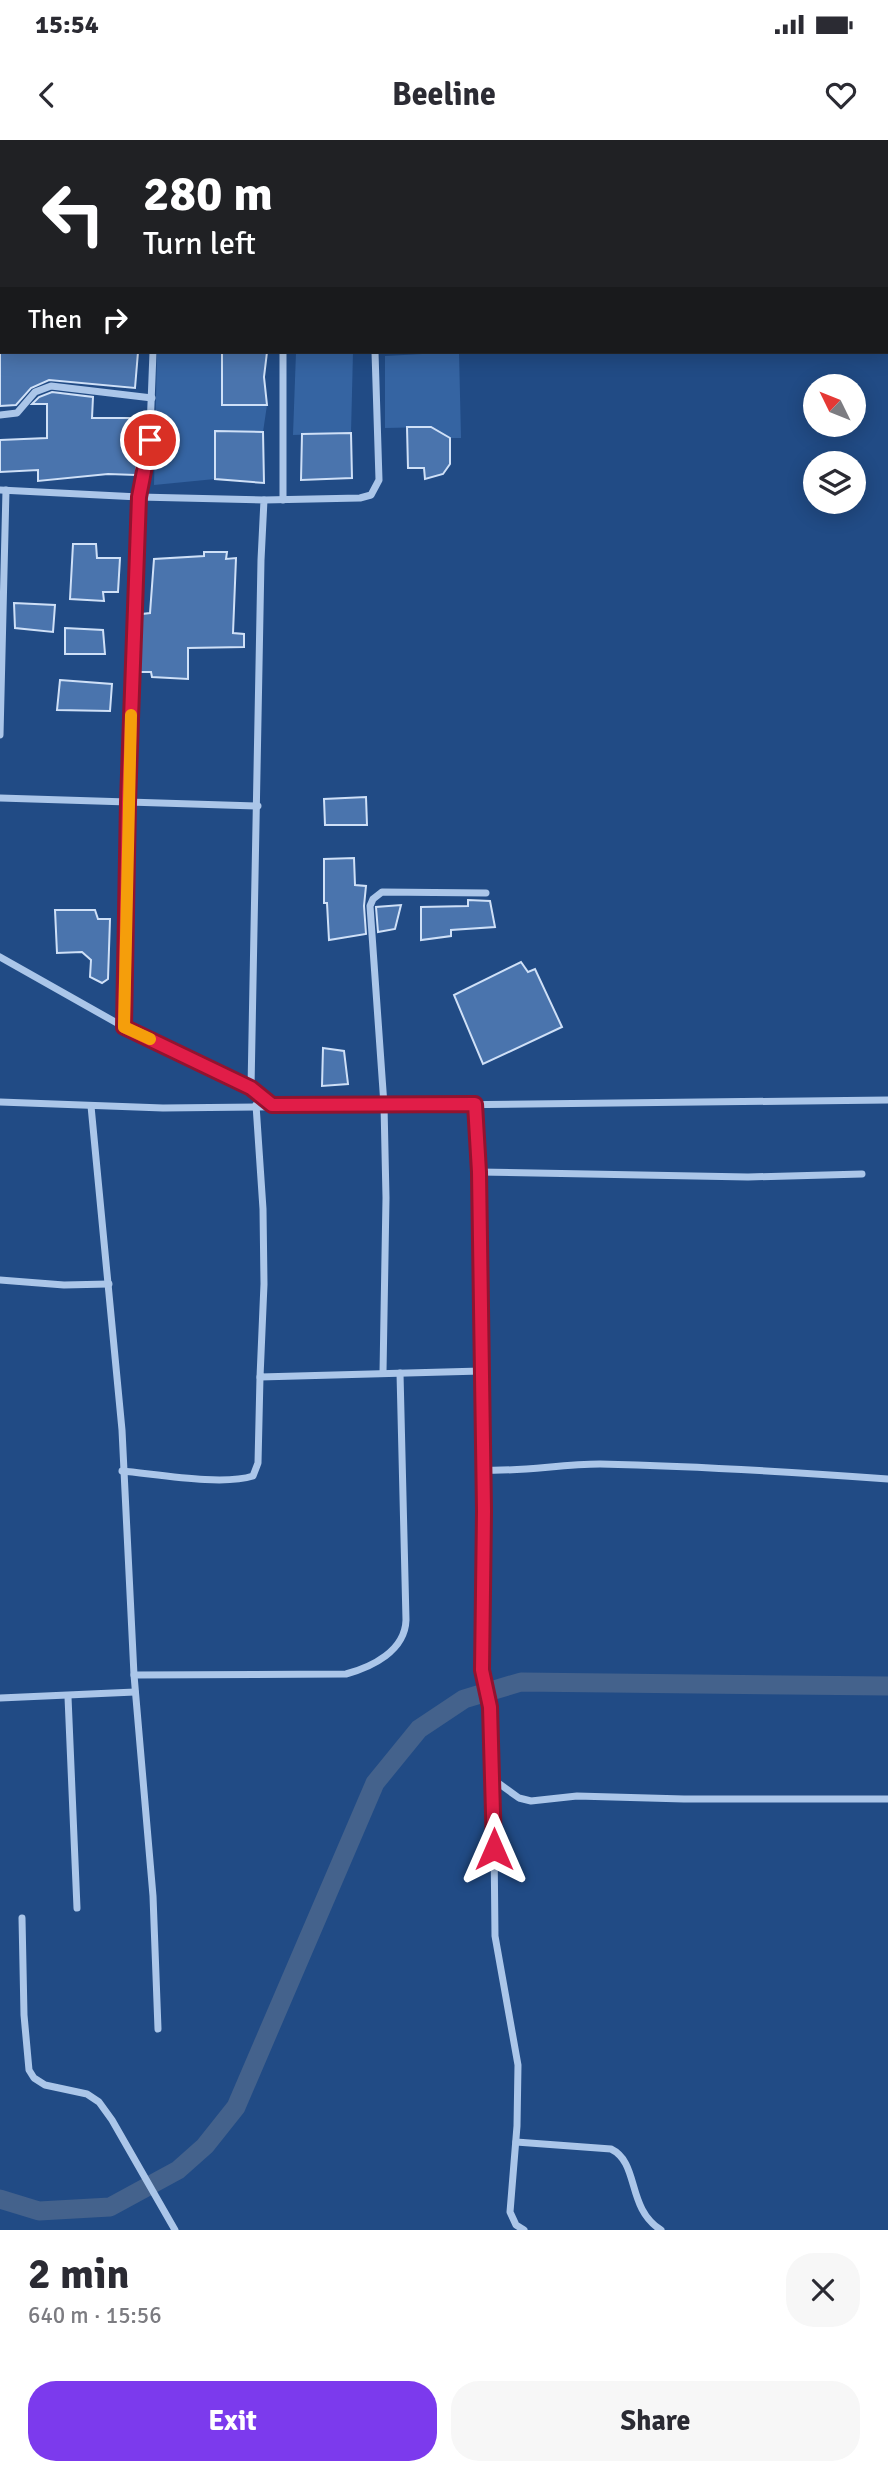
<!DOCTYPE html>
<meta charset="utf-8">
<style>
body{margin:0;font-family:Signika,sans-serif;background:#f7f7f7;color:#2b2b33;height:100vh;display:flex;flex-direction:column;font-size:26px;white-space:nowrap}
*{box-sizing:border-box;margin:0}
p{font-size:23px;color:#7c7c81}
.icon{flex:none;width:38px;height:38px;fill:none;stroke:currentColor;stroke-width:2;stroke-linecap:round;stroke-linejoin:round}
.map{position:relative;height:2090px;overflow:hidden}
.side{display:flex;flex-direction:column;background:#fff;flex:1}
.side>*{flex:none}
.banner{position:absolute;left:0px;top:0px;width:889px;height:214px;box-shadow:0 4px 18px #0003;background:#202124;color:#fff;overflow:hidden}
.needle{width:46px;rotate:313deg}
.buttons{position:absolute;left:803px;top:234px;display:grid;gap:14px}
.buttons a{display:grid;place-items:center;width:63px;height:63px;border-radius:50%;background:#fff;box-shadow:0 4px 18px #0003;font-size:35px}
.pin{position:absolute;display:grid;place-items:center;width:60px;height:60px;color:#fff;margin:-30px;border:4px solid #fff;border-radius:50%;box-shadow:0 2px 7px #0007}
.me{position:absolute;width:77px;margin:-38px;rotate:0deg;stroke-linejoin:round;filter:drop-shadow(0 0 5px #0008)}
.turn{display:flex;align-items:center;gap:24px;height:147px;padding:0 28px;font-size:32px}
.turn .icon{width:91px;height:91px;stroke-width:2.5}
.turn b{display:block;font-size:49px;line-height:60px}
.then{display:flex;align-items:center;height:66px;padding:0 28px;background:#0003;gap:14px;font-size:26px}
.round{display:grid;place-items:center;flex:none;width:74px;height:74px;border-radius:28px;background:#f7f7f7}
.overview{display:flex;align-items:center;justify-content:space-between;height:119px;padding:0 28px}
h1{font-size:42px;font-weight:700;line-height:52px}
.primary-button{display:flex;gap:14px;margin-top:auto;padding:14px 28px}
.primary-button a{flex:1;height:80px;border-radius:28px;background:#7c3aed;color:#fff;font-size:28px;font-weight:700;line-height:80px;text-align:center}
.primary-button a+a{background:#f7f7f7;color:#2b2b33}
.status{display:flex;justify-content:space-between;align-items:center;height:49px;padding:0 35px;background:#fff;direction:ltr}
.status svg{height:19px;fill:currentColor}
header{display:flex;justify-content:space-between;align-items:center;height:91px;padding:0 28px;background:#fff;font-size:32px;font-weight:700}
.map>svg:first-child{display:block}
.green{fill:#3564a2}
.lines{fill:none;stroke-linecap:round;stroke-linejoin:round}
.canal{stroke:#44628c;stroke-width:19}
.building{fill:#4a74ad;stroke:#cfe0f7;stroke-width:2}
.street{stroke:#abc6e9;stroke-width:7}
.route-casing{stroke:#92132f;stroke-width:18}
.route{stroke:#e11d48;stroke-width:12}
.slow{stroke:#f59e0b;stroke-width:12}
</style>
<div class="status"><b>15:54</b><svg viewBox="0 0 49 12"><path d="M0 12V9h3v3zM5 12V6h3v6zM10 12V3h3v9zM15 12V0h3v12zM26 1h20v11H26zM47 4h2v5h-2z"/></svg></div>
<header><svg class="icon" aria-label="back" viewBox="0 0 24 24"><path d="M15 5l-7 7 7 7"/></svg>Beeline<svg class="icon" aria-label="heart" viewBox="0 0 24 24"><path d="M12 20l-8-8c-3-5 5-10 8-4 3-6 11-1 8 4z"/></svg></header>
<div class="map">
<svg width="888" height="2090" viewBox="0 0 888 2090">
<rect width="100%" height="100%" fill="#214b85"/>
<!-- green -->
<g class="green">
<polygon points="166,0 437,0 166,2"/>
<polygon points="157,212 222,212 222,265 267,265 263,292 216,291 215,339 154,345"/>
<polygon points="296,212 353,212 351,293 293,295"/>
<polygon points="459,212 461,298 450,298 431,287 385,288 385,216"/>
</g>
<g class="lines">
<!-- canal -->
<polyline class="canal" points="0,2059 39,2071 110,2067 178,2030 205,2006 236,1967 375,1643 419,1589 464,1559 521,1542 888,1546"/>
</g>
<!-- building -->
<g class="building">
<polygon points="0,212 138,212 135,248 49,240 31,248 16,265 0,266"/>
<polygon points="222,212 267,212 264,237 267,265 222,265"/>
<polygon points="52,252 93,257 92,278 130,278 130,304 137,304 136,335 108,334 38,341 38,330 0,332 0,300 47,298 47,264 32,264 39,257"/>
<polygon points="407,287 431,287 450,298 450,324 443,334 425,339 424,328 408,328"/>
<polygon points="215,291 263,292 264,343 215,339"/>
<polygon points="351,293 352,338 301,340 302,294"/>
<polygon points="73,404 96,404 97,418 120,418 118,452 103,452 104,461 70,459"/>
<polygon points="204,412 227,412 226,419 236,418 233,493 244,494 244,507 188,508 188,539 152,537 151,532 139,532 141,479 142,474 150,473 154,419 204,416"/>
<polygon points="14,463 55,465 53,492 15,488"/>
<polygon points="65,488 103,490 105,514 65,514"/>
<polygon points="60,540 112,544 110,571 57,570"/>
<polygon points="366,657 367,685 325,685 324,659"/>
<polygon points="354,718 355,745 366,746 364,766 366,794 329,800 327,763 324,763 324,719"/>
<polygon points="468,760 490,761 495,787 451,790 451,796 421,800 421,767 468,766"/>
<polygon points="401,765 395,789 378,792 376,767"/>
<polygon points="55,770 95,770 98,779 110,779 108,839 102,843 90,837 91,820 82,812 57,813"/>
<polygon points="521,822 528,832 535,829 562,887 483,924 454,855"/>
<polygon points="323,908 344,911 348,944 322,946"/>
</g>
<g class="lines">
<!-- street -->
<g class="street">
<polyline points="157,0 157,2"/>
<polyline points="451,2 451,0"/>
<polyline points="519,2 520,0"/>
<polyline points="887,6 888,6"/>
<polyline points="0,16 2,16"/>
<polyline points="0,96 2,96"/>
<polyline points="0,155 2,155"/>
<polyline points="283,212 283,360"/>
<polyline points="0,275 17,273 35,252 51,246 152,258"/>
<polyline points="0,350 139,357 264,360 261,420 251,948 272,966"/>
<polyline points="264,360 360,358 371,355 379,340 375,212"/>
<polyline points="0,595 6,350"/>
<polyline points="0,658 258,666"/>
<polyline points="0,817 124,887 251,948"/>
<polyline points="124,887 128,662 139,357 149,315 153,212"/>
<polyline points="0,962 163,968 888,960"/>
<polyline points="475,964 479,1032 484,1371 482,1530 490,1567 493,1605 495,1796 518,1925 517,1986 510,2072 516,2085 524,2090"/>
<polyline points="256,965 263,1069 264,1144 260,1237 481,1231"/>
<path d="M91,966L122,1290L134,1535L346,1534C372,1527 405,1511 406,1480L400,1233"/>
<polyline points="479,1032 748,1037 862,1034"/>
<polyline points="0,1140 64,1145 109,1144"/>
<polyline points="383,1233 386,1058 384,965 370,766 373,759 382,752 486,753"/>
<path d="M483,1330C523,1332 560,1324 600,1324C696,1326 792,1332 888,1339"/>
<path d="M122,1331C156,1334 222,1346 253,1336L258,1323L260,1237"/>
<polyline points="134,1535 153,1756 158,1889"/>
<polyline points="68,1557 77,1768"/>
<polyline points="0,1558 135,1552"/>
<polyline points="494,1640 519,1658 531,1661 577,1656 684,1659 888,1659"/>
<polyline points="22,1778 24,1875 29,1930 34,1938 45,1945 87,1954 99,1962 112,1980 175,2090"/>
<path d="M516,2002L611,2009C640,2023 626,2068 661,2090"/>
</g>
</g>
<g class="lines">
<defs>
<polyline id="route" points="150,300 139,357 128,662 124,887 251,948 272,965 475,964 479,1032 484,1371 482,1530 490,1567 494,1709"/>
</defs>
<!-- route casing -->
<use href="#route" class="route-casing"/>
<!-- route -->
<use href="#route" class="route"/>
<!-- slow -->
<polyline class="slow" points="131,575 124,887 150,899"/>
</g>
</svg>
<div class="buttons">
<a><svg class="needle" viewBox="-14 -14 28 28"><path d="M0-13l5 13h-10z" fill="#e53935"/><path d="M0 13l5-13h-10z" fill="#7c7c81"/></svg></a>
<a><svg class="icon" aria-label="layers" viewBox="0 0 24 24"><path d="M12 4l9 5-9 5-9-5zM3 14l9 5 9-5"/></svg></a>
</div>
<div class="pin" style="left:150px;top:300px;background:#d93025"><svg class="icon" aria-label="arrive" viewBox="0 0 24 24"><path d="M6 21V4h12l-3 4 3 4H6"/></svg></div>
<svg class="me" style="left:494px;top:1709px" viewBox="-20 -20 40 40"><path d="M0-17L14 15 0 8-14 15z" fill="#e11d48" stroke="#fff" stroke-width="4"/></svg>
<div class="banner">
<div class="turn"><svg class="icon" aria-label="left" viewBox="0 0 24 24"><path d="M17 20v-9H6M10 6l-5 5 5 5"/></svg><div><b>280 m</b>Turn left</div></div>
<div class="then">Then<svg class="icon" aria-label="right" viewBox="0 0 24 24"><path d="M7 20v-9h11M14 6l5 5-5 5"/></svg></div>
</div>
</div>
<section class="side">
<div class="overview"><div><h1>2 min</h1><p>640 m · 15:56</p></div><a class="round"><svg class="icon" aria-label="close" viewBox="0 0 24 24"><path d="M6 6l12 12M18 6L6 18"/></svg></a></div>
<div class="primary-button"><a>Exit</a><a>Share</a></div>
</section>
